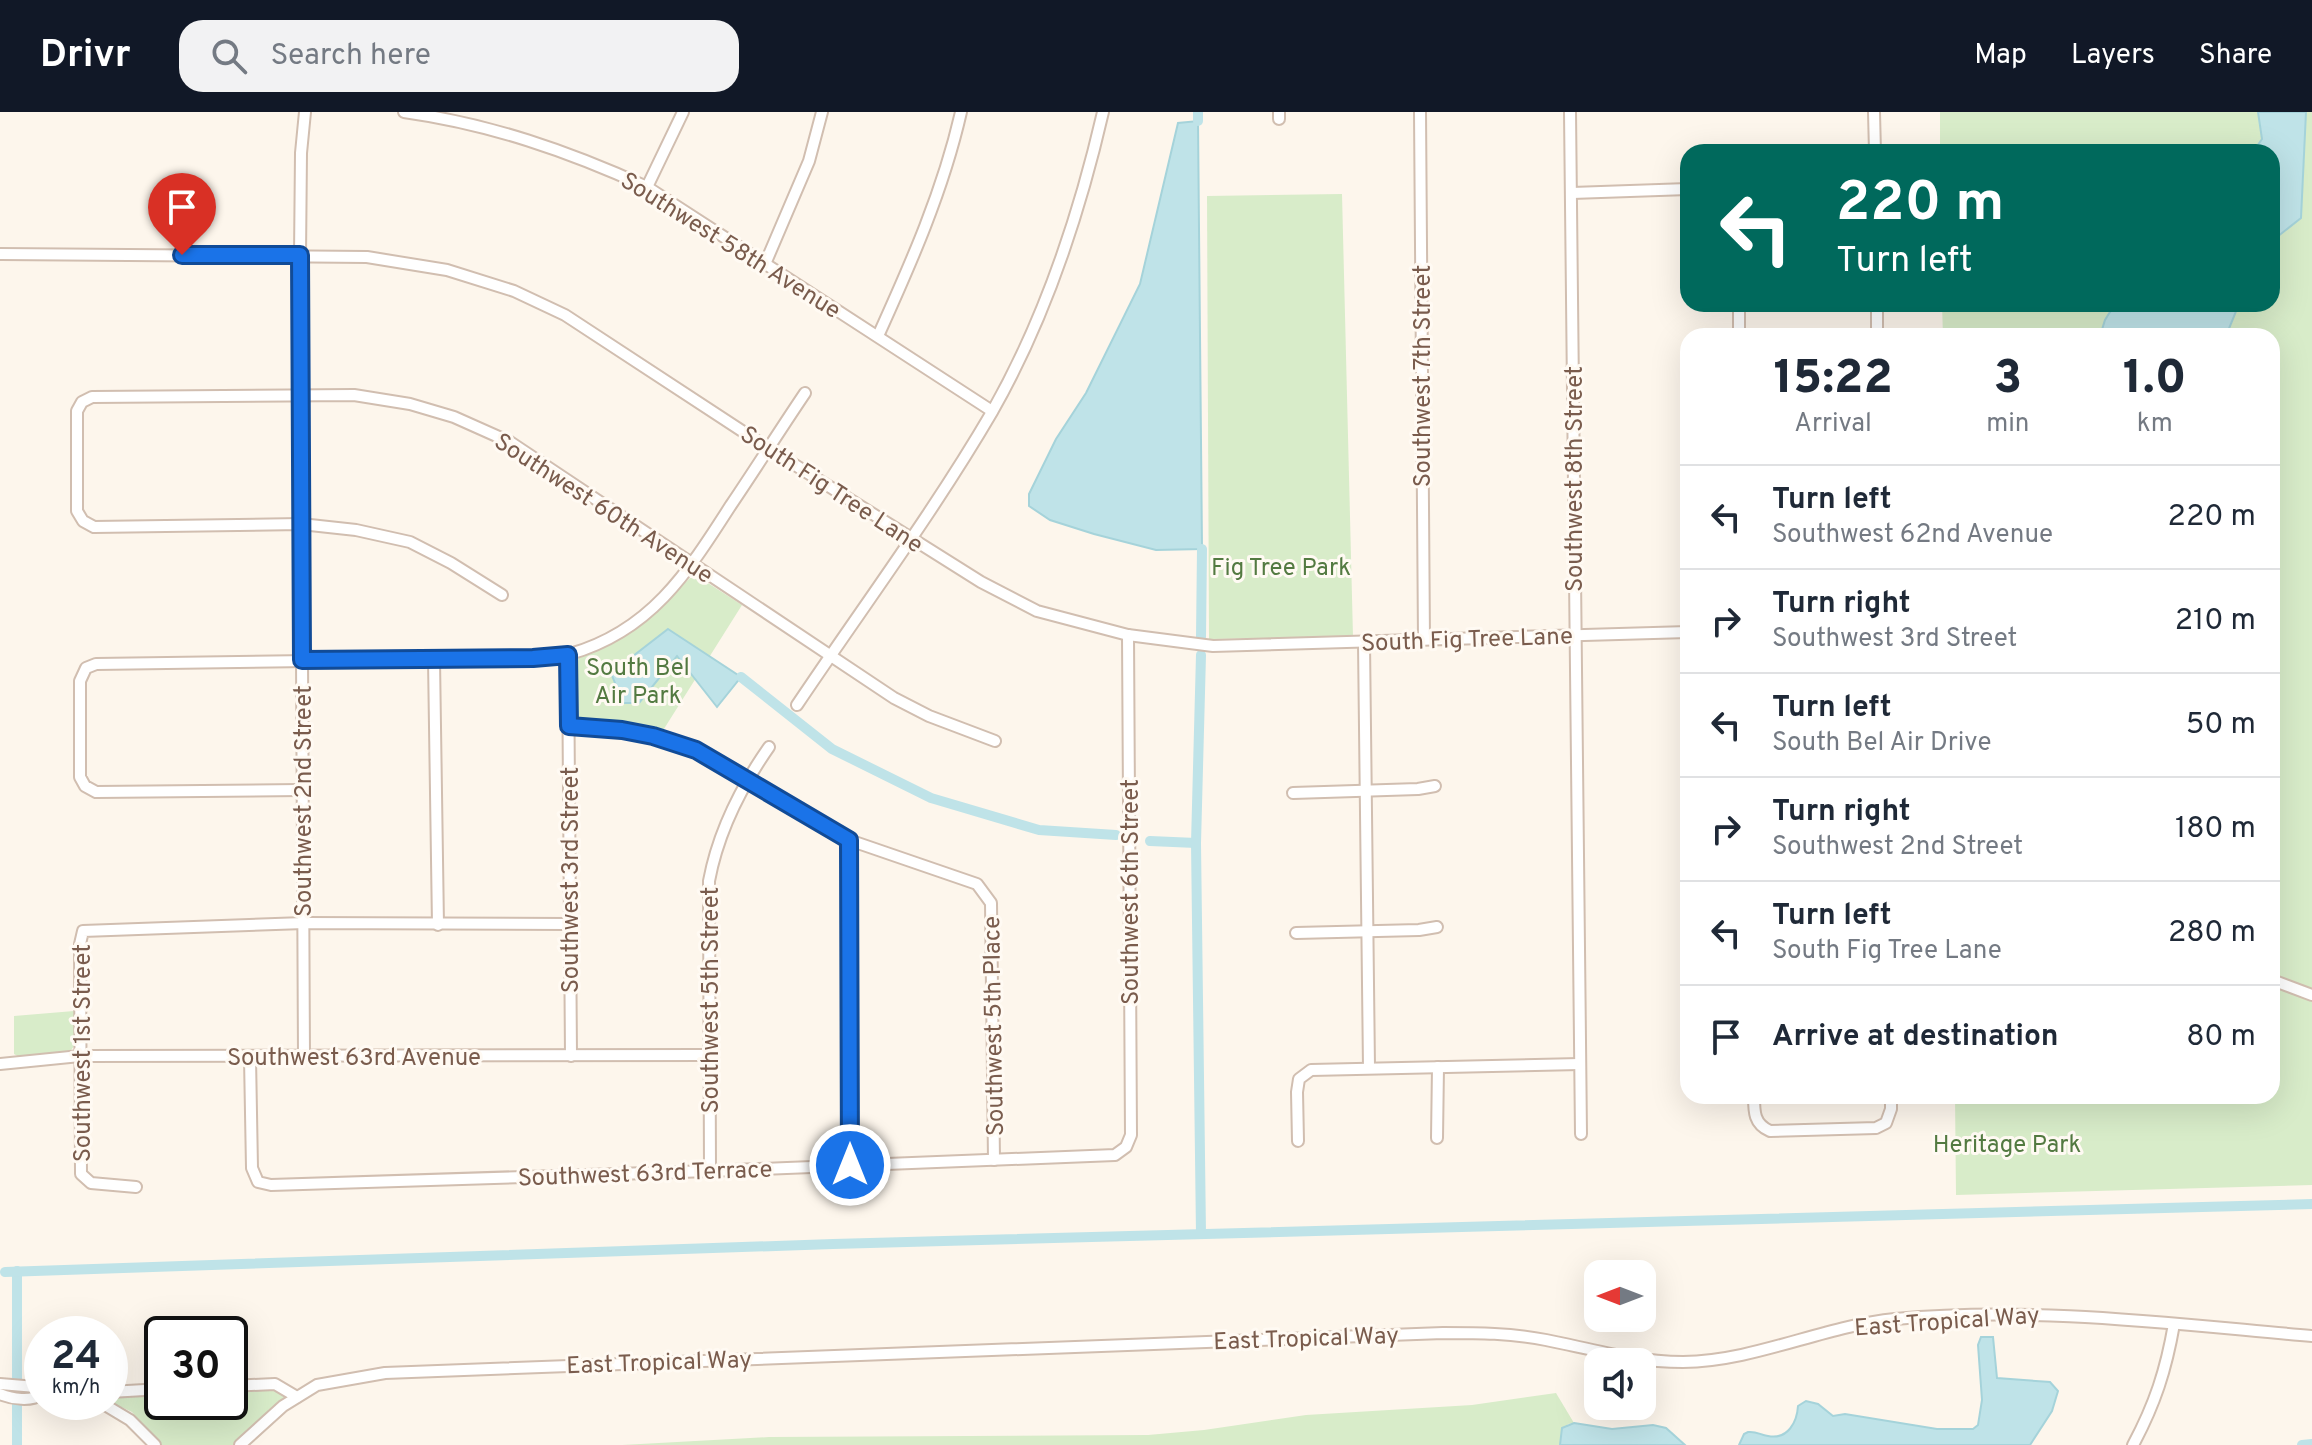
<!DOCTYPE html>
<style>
body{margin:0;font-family:Overpass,sans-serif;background:#f2f2f3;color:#1f2937;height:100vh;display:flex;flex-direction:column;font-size:30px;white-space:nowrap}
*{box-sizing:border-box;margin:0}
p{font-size:26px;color:#747a83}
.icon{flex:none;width:44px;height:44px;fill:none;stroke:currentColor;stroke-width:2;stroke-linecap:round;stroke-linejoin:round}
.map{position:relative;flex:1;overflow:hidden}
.sheet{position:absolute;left:1680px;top:216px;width:600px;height:776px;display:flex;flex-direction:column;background:#fff;border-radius:24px;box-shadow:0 8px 32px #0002}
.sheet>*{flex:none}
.top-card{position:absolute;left:1680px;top:32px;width:600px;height:168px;border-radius:24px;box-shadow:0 8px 32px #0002;background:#00695c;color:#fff;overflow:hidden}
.needle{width:52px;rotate:270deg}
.tools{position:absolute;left:1584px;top:1148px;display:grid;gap:16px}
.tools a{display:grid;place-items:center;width:72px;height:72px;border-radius:16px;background:#fff;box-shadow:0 8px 32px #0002;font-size:40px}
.speed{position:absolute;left:24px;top:1204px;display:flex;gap:16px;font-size:40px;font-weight:700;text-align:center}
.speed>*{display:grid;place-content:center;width:104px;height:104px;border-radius:50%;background:#fff;box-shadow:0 8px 32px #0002;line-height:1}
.speed small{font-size:20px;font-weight:400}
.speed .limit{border:4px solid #111;border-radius:12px;background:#fff;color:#111}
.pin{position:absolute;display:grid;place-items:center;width:68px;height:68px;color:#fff;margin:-82px -34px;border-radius:50% 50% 50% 0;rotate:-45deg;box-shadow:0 0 8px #0007}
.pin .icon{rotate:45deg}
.me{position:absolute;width:88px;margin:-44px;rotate:0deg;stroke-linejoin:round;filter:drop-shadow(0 0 6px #0008)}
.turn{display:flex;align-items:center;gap:28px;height:168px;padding:0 24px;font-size:36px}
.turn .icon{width:104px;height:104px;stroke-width:2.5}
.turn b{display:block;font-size:56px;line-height:68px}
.eta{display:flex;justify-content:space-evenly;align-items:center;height:136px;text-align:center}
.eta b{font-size:48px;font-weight:800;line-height:56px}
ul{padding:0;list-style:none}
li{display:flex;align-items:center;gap:24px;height:104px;padding:0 24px;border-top:2px solid #e0e1e3}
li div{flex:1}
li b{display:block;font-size:30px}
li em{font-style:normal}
header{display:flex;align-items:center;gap:48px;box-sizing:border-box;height:112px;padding:0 40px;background:#111827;color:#fff}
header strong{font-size:38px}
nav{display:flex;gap:44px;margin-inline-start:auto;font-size:28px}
.search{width:560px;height:72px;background:#f2f2f3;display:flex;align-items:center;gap:20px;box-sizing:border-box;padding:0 28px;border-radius:24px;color:#747a83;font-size:30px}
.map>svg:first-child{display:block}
.green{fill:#d8ecc9}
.water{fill:#bfe3e8;stroke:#a5d3da;stroke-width:2}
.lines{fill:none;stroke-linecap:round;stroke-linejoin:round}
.canal{stroke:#bfe3e8;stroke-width:10}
.minor-casing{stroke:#d1beb0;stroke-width:14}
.minor{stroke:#fff;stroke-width:10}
.route-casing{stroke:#114b97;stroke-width:20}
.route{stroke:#1a73e8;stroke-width:14}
.labels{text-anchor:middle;stroke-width:6;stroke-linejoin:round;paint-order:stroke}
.street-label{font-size:24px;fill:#7a5c4d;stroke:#fffaf3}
.park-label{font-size:24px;fill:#537a41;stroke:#fffaf3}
</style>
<header>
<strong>Drivr</strong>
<div class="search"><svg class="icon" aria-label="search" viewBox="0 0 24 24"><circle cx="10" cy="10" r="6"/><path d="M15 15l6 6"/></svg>Search here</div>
<nav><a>Map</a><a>Layers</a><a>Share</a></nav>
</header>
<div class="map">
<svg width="2312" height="1333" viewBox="0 0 2312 1333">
<rect width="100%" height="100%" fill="#fdf6ec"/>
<!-- green -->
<g class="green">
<polygon points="1940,0 2312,0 2312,1073 1956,1083 1955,984 2272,984 2272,224 1943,224 1942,192 2272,192 2272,40 1940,40"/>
<polygon points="1342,82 1353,525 1209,527 1207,84"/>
<path d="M690,466H700L742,493L662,620L658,622L579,607C569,591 572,563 579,546L616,528L647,508Z"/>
<polygon points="74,899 74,934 69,941 23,947 14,942 14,904"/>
<polygon points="271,1278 289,1285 261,1306 234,1333 160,1333 132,1300 113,1291 110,1286 162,1282 162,1290 230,1290 230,1280"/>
<polygon points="1556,1281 1574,1311 1568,1312 1560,1326 1560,1333 622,1333 769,1325 1148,1323 1204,1318 1306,1303 1472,1293"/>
</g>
<!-- water -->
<g class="water">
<polygon points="2258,0 2306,0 2301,106 2272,129 2272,40 2253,40 2262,27"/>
<polygon points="1198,9 1202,437 1156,438 1094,422 1050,408 1029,394 1029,382 1056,327 1086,281 1140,172 1178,11"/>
<polygon points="2115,192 2239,192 2226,224 2100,224 2105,208"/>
<polygon points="668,517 741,565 717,595 677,544 639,591 623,591 611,561"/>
<path d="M1981,1225H1993L1997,1266L2050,1270L2058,1279L2052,1299L2030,1333H1739L1744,1322L1748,1320C1757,1319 1760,1323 1768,1324C1788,1328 1797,1310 1798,1294L1806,1289L1818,1292L1833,1304L1845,1302L1937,1317H1973L1978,1313L1982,1288L1978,1233Z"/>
<polygon points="1574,1311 1612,1317 1653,1313 1666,1316 1685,1333 1560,1333 1562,1316"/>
</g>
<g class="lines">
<!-- canal -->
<g class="canal">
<polyline points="1198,0 1198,9"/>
<polyline points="1201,525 1202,437"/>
<polyline points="741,565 832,637 931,686 1039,718 1116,723"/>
<polyline points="1150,729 1196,731"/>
<polyline points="1201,1122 1196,731 1201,543"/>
<polyline points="17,1159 17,1333"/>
<polyline points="5,1160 833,1132 2312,1092"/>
<polyline points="2302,1333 2312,1332"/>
</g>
<defs>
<g id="minor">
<path d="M404,0C490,12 568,39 647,75L992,299"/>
<polyline points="1279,0 1279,7"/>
<polyline points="1420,0 1424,527"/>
<polyline points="1570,0 1581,1022"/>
<polyline points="1874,0 1875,40"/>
<polyline points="647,75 683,0"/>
<polyline points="1572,81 1688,77"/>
<polyline points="0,142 367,145 447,158 514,179 565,203 768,336 981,470 1037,499 1128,523 1213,534 1688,520"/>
<polyline points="765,152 809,49 822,0"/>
<polyline points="1739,192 1739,224"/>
<polyline points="1877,192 1877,224"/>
<path d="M878,224C911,151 943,79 961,0"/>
<polyline points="502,483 451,451 410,430 356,418 301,412 94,415 83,409 77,399 77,299 82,290 92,285 354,283 410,292 454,305 510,330 894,586 929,604 995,629"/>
<polyline points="1364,531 1369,956"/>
<polyline points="568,543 571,944"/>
<polyline points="434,548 438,813"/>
<path d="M797,593C862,496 933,401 992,300C1045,207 1079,104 1103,0"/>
<polyline points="569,614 622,618 653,624 696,638 849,728 977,772 991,791 994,1048"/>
<path d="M301,678L96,680L85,674L80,665V569L86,556L96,552L533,546C545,545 558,546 570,542C651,519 688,460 731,393C756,356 780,318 805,281"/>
<polyline points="1293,681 1418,677 1435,674"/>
<polyline points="849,728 850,1053"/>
<polyline points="1296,821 1419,818 1437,815"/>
<polyline points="2272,868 2312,883"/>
<polyline points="304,945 300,143 301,41 305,0"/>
<polyline points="250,946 252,1056 258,1070 271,1073 710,1059 1115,1043 1126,1035 1131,1023 1128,523"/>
<polyline points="0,952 80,944 709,943"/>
<path d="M1754,984C1754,1000 1754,1012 1770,1019L1876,1016L1886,1011L1891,997V984"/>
<polyline points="1437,1026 1438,955"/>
<polyline points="1298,1029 1297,980 1299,967 1311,958 1580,952"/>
<path d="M710,1059L709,769C718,721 741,675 769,635"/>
<polyline points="136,1075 91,1071 81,1062 80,832 83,819 304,811 569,812"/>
<polyline points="0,1272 36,1275 42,1280"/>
<polyline points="230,1274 275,1272 297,1285"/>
<polyline points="110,1280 162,1277"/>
<path d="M0,1282C12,1287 31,1290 42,1282"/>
<polyline points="100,1290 130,1308 155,1333"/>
<path d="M240,1333L283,1294L317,1273L385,1261L1443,1221C1478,1221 1511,1221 1546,1228C1591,1237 1635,1250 1683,1250C1756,1249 1823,1214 1895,1207C2035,1194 2173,1212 2312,1224"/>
<path d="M2133,1333C2155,1292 2166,1258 2174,1212"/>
</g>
</defs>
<!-- minor casing -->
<use href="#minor" class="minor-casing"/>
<!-- minor -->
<use href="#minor" class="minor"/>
</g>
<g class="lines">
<defs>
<polyline id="route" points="182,143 300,143 302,548 533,546 568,543 569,614 622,618 653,624 696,638 849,728 850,1053"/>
</defs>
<!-- route casing -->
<use href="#route" class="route-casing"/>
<!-- route -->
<use href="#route" class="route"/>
</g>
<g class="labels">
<!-- street labels -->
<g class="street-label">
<text transform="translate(731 133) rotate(32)" y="8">Southwest 58th Avenue</text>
<text transform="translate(1422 264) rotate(-90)" y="8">Southwest 7th Street</text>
<text transform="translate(1574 367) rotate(-90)" y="8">Southwest 8th Street</text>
<text transform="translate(832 377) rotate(33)" y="8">South Fig Tree Lane</text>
<text transform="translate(604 396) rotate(33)" y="8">Southwest 60th Avenue</text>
<text transform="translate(1467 527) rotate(-2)" y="8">South Fig Tree Lane</text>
<text transform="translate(303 689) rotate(-90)" y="8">Southwest 2nd Street</text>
<text transform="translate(570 768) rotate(-90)" y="8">Southwest 3rd Street</text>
<text transform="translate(1130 780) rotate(-90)" y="8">Southwest 6th Street</text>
<text transform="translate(710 888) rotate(-90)" y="8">Southwest 5th Street</text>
<text transform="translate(993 914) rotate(-91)" y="8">Southwest 5th Place</text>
<text transform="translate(82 941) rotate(-90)" y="8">Southwest 1st Street</text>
<text x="354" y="953">Southwest 63rd Avenue</text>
<text transform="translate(645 1061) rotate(-2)" y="8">Southwest 63rd Terrace</text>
<text transform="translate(1947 1209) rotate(-4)" y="8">East Tropical Way</text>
<text transform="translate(1306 1226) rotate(-2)" y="8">East Tropical Way</text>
<text transform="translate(659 1250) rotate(-2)" y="8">East Tropical Way</text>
</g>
<!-- park labels -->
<g class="park-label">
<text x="1281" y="463">Fig Tree Park</text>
<text x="638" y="563">South Bel<tspan x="638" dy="28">Air Park</tspan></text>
<text x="2007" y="1040">Heritage Park</text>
</g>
</g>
</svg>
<div class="tools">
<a><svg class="needle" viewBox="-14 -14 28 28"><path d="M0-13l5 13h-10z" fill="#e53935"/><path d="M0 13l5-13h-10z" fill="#747a83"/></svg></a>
<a><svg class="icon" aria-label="sound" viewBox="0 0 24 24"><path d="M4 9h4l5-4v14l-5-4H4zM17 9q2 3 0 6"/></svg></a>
</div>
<div class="speed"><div>24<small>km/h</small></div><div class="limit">30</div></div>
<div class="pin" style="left:182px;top:143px;background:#d93025"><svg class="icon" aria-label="arrive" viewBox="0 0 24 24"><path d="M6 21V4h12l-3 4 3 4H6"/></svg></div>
<svg class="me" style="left:850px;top:1053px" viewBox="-20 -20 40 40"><circle r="17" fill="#1a73e8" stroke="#fff" stroke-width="3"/><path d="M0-11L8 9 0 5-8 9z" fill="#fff"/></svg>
<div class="top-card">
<div class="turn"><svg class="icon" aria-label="left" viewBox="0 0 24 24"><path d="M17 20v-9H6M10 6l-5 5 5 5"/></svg><div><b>220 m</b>Turn left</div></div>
</div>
<section class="sheet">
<div class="eta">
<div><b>15:22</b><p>Arrival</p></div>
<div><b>3</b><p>min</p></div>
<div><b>1.0</b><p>km</p></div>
</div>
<ul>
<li><svg class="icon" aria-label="left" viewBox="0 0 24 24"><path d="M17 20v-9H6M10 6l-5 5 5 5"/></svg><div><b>Turn left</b><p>Southwest 62nd Avenue</p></div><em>220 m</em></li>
<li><svg class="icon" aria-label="right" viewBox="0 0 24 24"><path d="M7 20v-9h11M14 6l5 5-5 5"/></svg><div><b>Turn right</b><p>Southwest 3rd Street</p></div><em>210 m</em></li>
<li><svg class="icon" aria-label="left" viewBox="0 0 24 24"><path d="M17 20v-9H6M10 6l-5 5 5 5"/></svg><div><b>Turn left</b><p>South Bel Air Drive</p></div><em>50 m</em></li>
<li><svg class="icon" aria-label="right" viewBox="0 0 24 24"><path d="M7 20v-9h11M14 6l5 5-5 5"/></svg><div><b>Turn right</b><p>Southwest 2nd Street</p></div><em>180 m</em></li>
<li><svg class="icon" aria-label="left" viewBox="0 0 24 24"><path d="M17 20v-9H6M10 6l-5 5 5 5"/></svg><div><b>Turn left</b><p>South Fig Tree Lane</p></div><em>280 m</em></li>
<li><svg class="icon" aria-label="arrive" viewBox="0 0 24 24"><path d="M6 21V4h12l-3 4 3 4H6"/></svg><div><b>Arrive at destination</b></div><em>80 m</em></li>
</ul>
</section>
</div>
